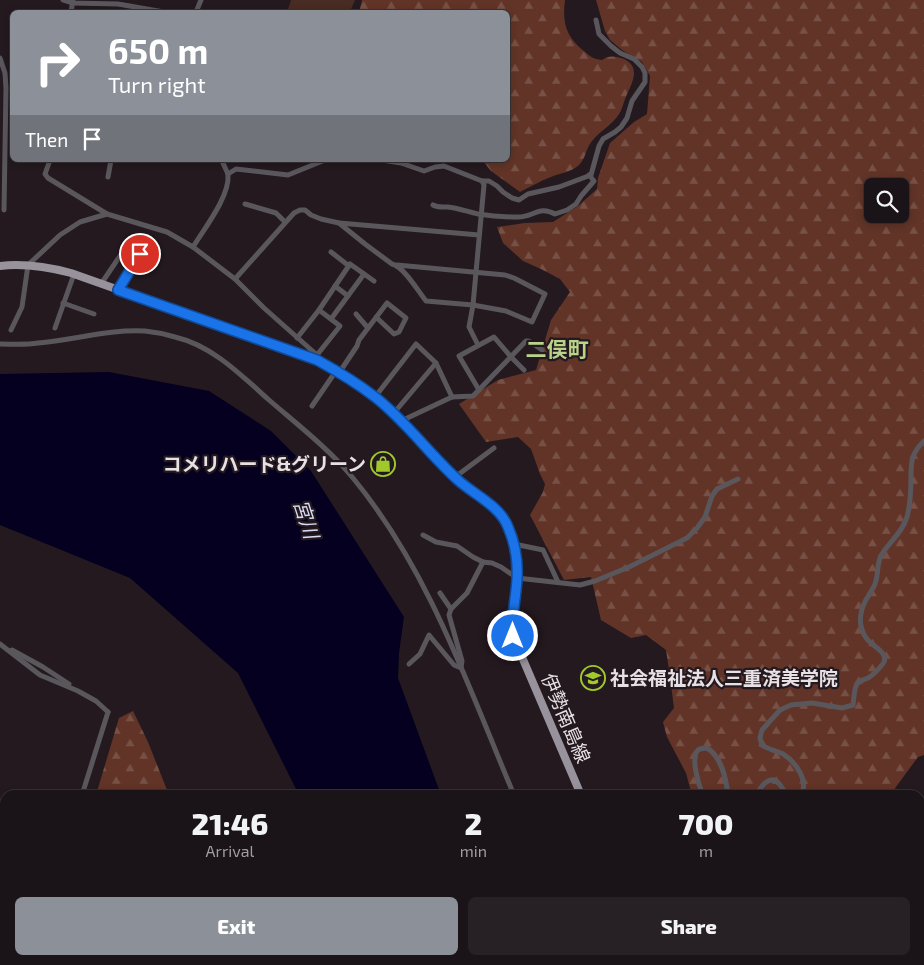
<!DOCTYPE html>
<meta charset="utf-8">
<style>
body{margin:0;font-family:"Exo 2","Noto Sans JP",sans-serif;background:#272024;color:#f1f3f6;height:100vh;display:flex;flex-direction:column;font-size:19px;white-space:nowrap}
*{box-sizing:border-box;margin:0}
p{font-size:16px;color:#9f9ea1}
.icon{flex:none;width:28px;height:28px;fill:none;stroke:currentColor;stroke-width:2;stroke-linecap:round;stroke-linejoin:round}
.map{position:relative;flex:1;overflow:hidden}
.sheet{position:absolute;left:0px;top:790px;width:925px;height:175px;display:flex;flex-direction:column;background:#1a1317;border-radius:15px 15px 0 0;box-shadow:0 2px 8px #0003,0 0 0 1px #383236}
.sheet>*{flex:none}
.top-card{position:absolute;left:10px;top:10px;width:500px;height:152px;border-radius:8px;box-shadow:0 2px 8px #0003,0 0 0 1px #383236;background:#8c9099;color:#fff;overflow:hidden}
.controls{position:absolute;left:864px;top:178px;display:grid;gap:10px}
.controls a{display:grid;place-items:center;width:45px;height:45px;border-radius:8px;background:#1a1317;box-shadow:0 2px 8px #0003,0 0 0 1px #383236;font-size:25px}
.pin{position:absolute;display:grid;place-items:center;width:42px;height:42px;color:#fff;margin:-21px;border:2px solid #fff;border-radius:50%;box-shadow:0 1px 5px #0007}
.me{position:absolute;width:55px;margin:-28px;rotate:0deg;stroke-linejoin:round;filter:drop-shadow(0 0 4px #0008)}
.turn{display:flex;align-items:center;gap:18px;height:105px;padding:0 15px;font-size:22px}
.turn .icon{width:65px;height:65px;stroke-width:2.5}
.turn b{display:block;font-size:35px;line-height:42px}
.then{display:flex;align-items:center;height:48px;padding:0 15px;background:#0003;gap:10px;font-size:19px}
.eta{display:flex;justify-content:space-evenly;align-items:center;height:85px;text-align:center}
.eta b{font-size:30px;font-weight:800;line-height:35px}
.button{display:flex;gap:10px;margin-top:auto;padding:10px 15px}
.button a{flex:1;height:58px;border-radius:8px;background:#8c9099;color:#fff;font-size:20px;font-weight:800;line-height:58px;text-align:center}
.button a+a{background:#272024;color:#f1f3f6}
.map>svg:first-child{display:block}
.grass{fill:#482b22}
.forest{fill:url(#forest-firs);fill-rule:evenodd}
.water{fill:#05001f}
.lines{fill:none;stroke-linecap:round;stroke-linejoin:round}
.river{stroke:#05001f;stroke-width:11}
.minor{stroke:#5a575c;stroke-width:5}
.tertiary{stroke:#5a575c;stroke-width:5.5}
.primary{stroke:#98929c;stroke-width:8}
.route-casing{stroke:#114b97;stroke-width:12}
.route{stroke:#1a73e8;stroke-width:9}
.labels{text-anchor:middle;stroke-width:4.5;stroke-linejoin:round;paint-order:stroke}
.poi-label{font-size:19px;font-weight:bold;fill:#e7e0e4;stroke:#23191f;text-anchor:end}
.street-label{font-size:19px;fill:#e7e0e4;stroke:#23191f}
.water-label{font-size:20px;font-style:italic;fill:#d8daf7;stroke:#23191f}
.quarter-label{font-size:21px;font-weight:bold;fill:#bad38a;stroke:#23191f}
</style>
<div class="map">
<svg width="924" height="965" viewBox="0 0 924 965">
<defs>
<pattern id="forest-firs" width="22" height="20" patternUnits="userSpaceOnUse" patternTransform="scale(1.25)"><rect width="22" height="20" fill="#613427"/><path d="M5 1l3.5 6h-7zM16 11l3.5 6h-7z" fill="#785146"/></pattern>
</defs>
<rect width="100%" height="100%" fill="#23191f"/>
<!-- grass -->
<polygon class="grass" points="291,0 355,0 350,12 287,12"/>
<!-- forest -->
<g class="forest">
<path d="M362,0H565C562,23 566,37 585,52C591,57 593,59 602,60C608,55 616,56 624,59C643,68 630,86 625,99C623,104 622,110 619,114C612,125 600,131 592,141C586,148 586,158 579,165C572,172 560,173 551,177C540,181 530,187 520,192L491,171L482,160H508V12H359Z"/>
<path d="M596,0H924V755L918,757L890,795H693L690,788L686,773L667,737L663,722L674,708L670,677L666,650L646,635L631,638L601,620L591,577L564,580L530,515L543,492L545,484L540,474L531,449L518,437L486,442L459,404L498,380L536,370L551,320L570,292L560,279L541,269L523,261L503,243L497,227L525,223L553,222L578,206L597,189L598,178L610,143L634,122L647,114L650,76L642,62L622,50L610,40L605,31ZM872,186H900V214H872Z"/>
<polygon points="133,711 148,742 169,795 96,795 119,718"/>
<polygon points="924,932 924,965 914,965 898,960 920,960 920,933"/>
<polygon points="48,960 236,960 238,965 45,965"/>
</g>
<!-- water -->
<g class="water">
<polygon points="109,372 209,391 271,431 311,471 404,617 399,653 398,678 441,795 299,795 238,673 130,578 0,525 0,374"/>
<polygon points="362,960 498,960 499,965 364,965"/>
</g>
<g class="lines">
<!-- river -->
<g class="river">
<polyline points="920,929 924,927"/>
<polyline points="560,960 565,965"/>
<polyline points="730,960 736,965"/>
<polyline points="782,965 795,960"/>
</g>
<!-- minor -->
<g class="minor">
<polyline points="63,0 72,3 118,4 164,12"/>
<polyline points="71,12 73,0"/>
<polyline points="196,12 201,0"/>
<polyline points="0,58 5,73 6,88 4,210"/>
<polyline points="50,160 45,174 48,178 107,214 167,232 193,247 235,279 264,308 317,355"/>
<polyline points="382,160 401,163 424,171 435,167 444,166 482,181 489,181 497,186 503,192 512,198 519,200 528,194 559,187 591,175 599,146 603,139 615,132 621,127 627,118 632,101 645,82 645,73 642,67 634,59 620,53 611,46 599,34 596,20"/>
<polyline points="228,174 236,169 288,175 325,160"/>
<polyline points="108,177 111,160"/>
<polyline points="245,204 276,213 285,222"/>
<path d="M433,205C438,208 442,207 448,207C458,208 468,212 478,214C491,216 505,217 518,217C534,217 539,205 555,214L567,210L576,204L581,196L594,181L589,175"/>
<path d="M339,223L365,244L392,264C404,267 418,291 426,301L473,305L506,311L532,322L545,294L514,278L505,275L397,265"/>
<path d="M193,247C204,229 230,196 228,175C227,170 223,165 222,160"/>
<polyline points="331,252 349,266"/>
<polyline points="235,279 294,213 300,210 305,210 311,215 321,219 339,223 479,235"/>
<polyline points="101,284 128,244 140,254 118,290"/>
<polyline points="335,286 348,296"/>
<polyline points="63,303 94,314"/>
<polyline points="356,314 368,328"/>
<polyline points="331,319 364,274"/>
<polyline points="55,328 74,274"/>
<polyline points="11,330 22,307 28,265 60,235 80,222 107,214"/>
<polyline points="297,338 319,310"/>
<path d="M0,344C13,344 26,345 38,343C74,340 109,329 145,331C155,332 165,334 175,337C213,346 241,375 269,400C298,425 329,449 353,478C429,570 468,686 514,795"/>
<polyline points="478,345 469,327 473,305 484,185 482,181"/>
<polyline points="317,357 317,355 340,326 319,310 350,264 374,281"/>
<polyline points="339,373 357,346 359,340 387,303 406,318 399,332 394,334 376,317"/>
<polyline points="479,390 459,356 494,337 511,357 524,370"/>
<polyline points="375,397 416,344 436,363 452,397"/>
<polyline points="312,406 336,371"/>
<polyline points="393,414 436,363"/>
<polyline points="401,421 452,397 473,396 526,341 529,341 542,350"/>
<polyline points="455,477 494,448"/>
<polyline points="423,535 436,542 457,546 473,557 483,562 492,563 501,567 517,578 580,585 595,581 629,567 687,538 697,528 705,517 712,496 717,489 738,479"/>
<polyline points="514,544 543,550 558,582"/>
<polyline points="440,593 451,609"/>
<polyline points="0,644 40,675 78,691 96,701 108,712"/>
<polyline points="12,650 43,667 69,684"/>
<polyline points="409,664 420,654 429,635 454,665 461,668 462,661 449,615 451,609 467,593 483,562"/>
<polyline points="82,795 108,712"/>
<path d="M703,795C699,786 690,758 698,750C701,748 703,748 707,748C722,757 726,779 728,795"/>
<path d="M756,795C760,789 767,776 776,781C780,783 784,791 787,795"/>
<path d="M801,795C809,781 796,762 783,754C776,750 768,750 762,745L760,738L762,730L780,710L791,705L812,703L842,708L853,705C854,699 854,691 856,686C858,681 863,680 868,678C872,676 882,666 884,662C888,652 872,646 867,639C862,633 859,622 861,614C862,602 871,594 875,584C879,574 876,563 882,554C890,541 902,533 907,517C910,506 911,487 911,475C911,469 911,463 913,457C915,451 920,445 924,441"/>
<polyline points="577,960 579,965"/>
<polyline points="706,960 710,965"/>
<polyline points="29,965 33,960"/>
<polyline points="682,965 691,960"/>
</g>
<!-- tertiary -->
<polyline class="tertiary" points="920,875 924,874"/>
<!-- primary -->
<g class="primary">
<path d="M0,266C25,263 48,267 71,273L317,360L336,371L375,397L417,436L435,459L460,482L498,510L508,525L516,551L517,578L512,618L513,636L581,795"/>
<polyline points="619,960 620,965"/>
</g>
</g>
<g class="lines">
<defs>
<path id="route" d="M140,254L118,290L317,360C337,371 357,383 375,397C406,421 429,454 459,481C475,495 500,506 508,527C515,543 518,562 517,579C516,599 511,617 513,636"/>
</defs>
<!-- route casing -->
<use href="#route" class="route-casing"/>
<!-- route -->
<use href="#route" class="route"/>
</g>
<!-- icons -->
<defs>
<symbol id="shop-ring" viewBox="-11 -11 22 22"><circle r="9.5" fill="#23191f" stroke="#a0c92b" stroke-width="1.5"/><path d="M-5-2.5h2.3a2.7 3.5 0 0 1 5.4 0H5L5.5 6h-11ZM-1.5-2.5h3a1.5 2.3 0 0 0-3 0Z" fill="#a0c92b"/></symbol>
<symbol id="school-ring" viewBox="-11 -11 22 22"><circle r="9.5" fill="#23191f" stroke="#a0c92b" stroke-width="1.5"/><path d="M0-5L7-2L0 1L-7-2ZM-4 1L0 2.5L4 1V4Q0 6-4 4Z" fill="#a0c92b"/></symbol>
</defs>
<g fill-rule="evenodd">
<use href="#shop-ring" x="369" y="450" width="28" height="28"/>
<use href="#school-ring" x="579" y="664" width="28" height="28"/>
</g>
<g class="labels">
<!-- poi labels -->
<g class="poi-label">
<text x="366" y="471">コメリハード&amp;グリーン</text>
<text x="610" y="685" text-anchor="start">社会福祉法人三重済美学院</text>
</g>
<!-- street labels -->
<g class="street-label">
<text transform="translate(566 718) rotate(67)" y="7">伊勢南島線</text>
</g>
<!-- water labels -->
<g class="water-label">
<text transform="translate(306 519) rotate(72)" y="7">宮川</text>
</g>
<!-- quarter labels -->
<g class="quarter-label">
<text x="557" y="357">二俣町</text>
</g>
</g>
</svg>
<div class="controls">
<a><svg class="icon" aria-label="search" viewBox="0 0 24 24"><circle cx="10" cy="10" r="6"/><path d="M15 15l6 6"/></svg></a>
</div>
<div class="pin" style="left:140px;top:254px;background:#d93025"><svg class="icon" aria-label="arrive" viewBox="0 0 24 24"><path d="M6 21V4h12l-3 4 3 4H6"/></svg></div>
<svg class="me" style="left:513px;top:636px" viewBox="-20 -20 40 40"><circle r="17" fill="#1a73e8" stroke="#fff" stroke-width="3"/><path d="M0-11L8 9 0 5-8 9z" fill="#fff"/></svg>
<div class="top-card">
<div class="turn"><svg class="icon" aria-label="right" viewBox="0 0 24 24"><path d="M7 20v-9h11M14 6l5 5-5 5"/></svg><div><b>650 m</b>Turn right</div></div>
<div class="then">Then<svg class="icon" aria-label="arrive" viewBox="0 0 24 24"><path d="M6 21V4h12l-3 4 3 4H6"/></svg></div>
</div>
<section class="sheet">
<div class="eta">
<div><b>21:46</b><p>Arrival</p></div>
<div><b>2</b><p>min</p></div>
<div><b>700</b><p>m</p></div>
</div>
<div class="button"><a>Exit</a><a>Share</a></div>
</section>
</div>
